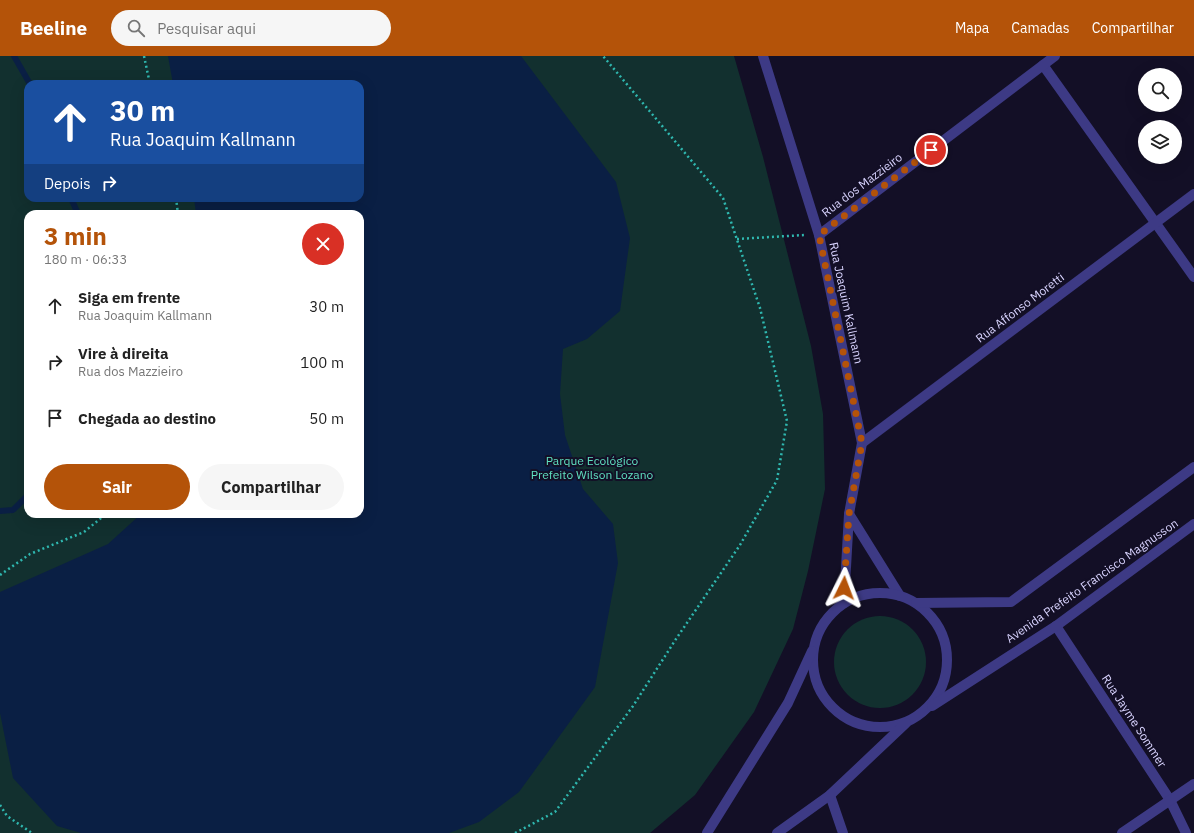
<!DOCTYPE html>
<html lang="pt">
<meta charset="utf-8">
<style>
body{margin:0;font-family:"IBM Plex Sans",sans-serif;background:#f6f6f6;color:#222;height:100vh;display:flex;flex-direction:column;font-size:15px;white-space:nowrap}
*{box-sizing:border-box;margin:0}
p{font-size:13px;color:#767676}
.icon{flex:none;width:22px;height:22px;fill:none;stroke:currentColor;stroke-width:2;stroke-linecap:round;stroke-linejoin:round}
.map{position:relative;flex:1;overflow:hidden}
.panel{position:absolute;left:24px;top:154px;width:340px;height:308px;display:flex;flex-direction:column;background:#fff;border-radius:12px;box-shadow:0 4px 16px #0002}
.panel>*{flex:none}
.hud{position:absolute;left:24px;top:24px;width:340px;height:122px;border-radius:12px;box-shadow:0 4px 16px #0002;background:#1a4fa0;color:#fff;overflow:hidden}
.controls{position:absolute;left:1138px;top:12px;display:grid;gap:8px}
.controls a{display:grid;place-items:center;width:44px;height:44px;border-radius:50%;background:#fff;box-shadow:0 4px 16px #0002;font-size:20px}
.pin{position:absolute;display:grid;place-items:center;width:34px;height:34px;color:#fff;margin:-17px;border:2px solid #fff;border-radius:50%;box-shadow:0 1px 4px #0007}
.me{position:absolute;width:44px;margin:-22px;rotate:3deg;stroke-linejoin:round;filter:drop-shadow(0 0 3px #0008)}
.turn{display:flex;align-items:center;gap:14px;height:84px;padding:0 20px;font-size:18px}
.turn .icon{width:52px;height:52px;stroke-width:2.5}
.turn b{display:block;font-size:28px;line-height:34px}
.then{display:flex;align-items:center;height:38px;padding:0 20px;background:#0003;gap:8px;font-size:15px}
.round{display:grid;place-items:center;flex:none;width:42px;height:42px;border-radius:21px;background:#f6f6f6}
.summary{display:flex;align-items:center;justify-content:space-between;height:68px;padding:0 20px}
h1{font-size:24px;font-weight:800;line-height:30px;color:#b45309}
.primary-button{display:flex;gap:8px;margin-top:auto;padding:8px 20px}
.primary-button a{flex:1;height:46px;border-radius:24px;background:#b45309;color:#fff;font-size:16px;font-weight:800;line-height:46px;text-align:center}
.primary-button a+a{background:#f6f6f6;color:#222}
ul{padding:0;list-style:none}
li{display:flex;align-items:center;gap:12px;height:56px;padding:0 20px}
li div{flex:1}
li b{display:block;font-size:15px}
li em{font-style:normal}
header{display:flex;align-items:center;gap:24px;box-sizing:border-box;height:56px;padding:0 20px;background:#b45309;color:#fff}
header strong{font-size:19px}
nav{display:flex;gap:22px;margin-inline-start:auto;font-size:14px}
.search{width:280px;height:36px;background:#f6f6f6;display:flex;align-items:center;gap:10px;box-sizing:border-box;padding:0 14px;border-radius:22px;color:#767676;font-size:15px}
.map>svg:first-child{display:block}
.green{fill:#12302f;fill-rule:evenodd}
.water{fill:#0a1f44}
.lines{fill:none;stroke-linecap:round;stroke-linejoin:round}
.stream{stroke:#0a1f44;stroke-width:6}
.path{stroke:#2fb8b0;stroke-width:2.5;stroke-dasharray:2 3;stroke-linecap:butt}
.street{stroke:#3d3a85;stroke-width:10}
.route{stroke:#b45309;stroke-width:7;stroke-dasharray:0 12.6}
.labels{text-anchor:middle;stroke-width:4;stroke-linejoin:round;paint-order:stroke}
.street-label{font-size:12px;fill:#d9d4ff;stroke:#130f26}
.park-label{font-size:12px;fill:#5fe0c0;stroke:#130f26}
</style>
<header>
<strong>Beeline</strong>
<div class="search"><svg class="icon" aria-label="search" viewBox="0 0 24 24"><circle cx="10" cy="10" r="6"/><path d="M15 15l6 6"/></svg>Pesquisar aqui</div>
<nav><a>Mapa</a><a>Camadas</a><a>Compartilhar</a></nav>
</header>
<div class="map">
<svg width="1194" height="777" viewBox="0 0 1194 777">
<rect width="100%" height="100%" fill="#130f26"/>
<!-- green -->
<g class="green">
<path d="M0,0H734L763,101L811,290L823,358L825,433L808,515L793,573L754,656L695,739L650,777H0ZM28,28H360V142H28ZM28,158H360V458H28Z"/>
<circle cx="880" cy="606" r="46"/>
</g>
<!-- water -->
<polygon class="water" points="168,0 521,0 616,126 630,182 620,255 587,283 563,293 560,338 565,379 583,433 613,468 618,507 595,631 519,736 479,766 449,777 81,777 57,770 13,722 0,657 0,536 108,488 141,458 360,458 360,158 196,158 194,142 360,142 360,28 173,28"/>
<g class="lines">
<!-- stream -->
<g class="stream">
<polyline points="14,0 30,28"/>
<polyline points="71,142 78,158"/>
<polyline points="0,455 13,454 28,439"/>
</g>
<!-- path -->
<g class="path">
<polyline points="144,0 150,28"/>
<polyline points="176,142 178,158"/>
<polyline points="737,183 805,179"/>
<polyline points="0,519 30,498 84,476 106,458"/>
<polyline points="0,749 7,760 32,777"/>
<polyline points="515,777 555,756 633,650 676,583 740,489 777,424 787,365 760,252 723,142 603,0"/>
</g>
<!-- street -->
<g class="street">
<polyline points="763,0 819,179 862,387 849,458 844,547"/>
<polyline points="1043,9 1194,221"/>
<polyline points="819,179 1055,0"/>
<polyline points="862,387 1194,138"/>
<polyline points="849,458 900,540"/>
<circle cx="880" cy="604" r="67"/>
<polyline points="916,547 1011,546 1194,411"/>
<polyline points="1056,570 1170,744 1186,777"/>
<polyline points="932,650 1056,570 1194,468"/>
<polyline points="830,739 843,777"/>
<polyline points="707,777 788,647 812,595"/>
<polyline points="777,777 830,739 906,667"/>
<polyline points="1122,777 1194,728"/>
</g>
</g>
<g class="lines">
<!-- route -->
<polyline class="route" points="844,532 849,458 862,387 819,179 931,94"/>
</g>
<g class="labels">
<!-- street labels -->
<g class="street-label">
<text transform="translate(862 129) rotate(-37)" y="4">Rua dos Mazzieiro</text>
<text transform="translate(846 247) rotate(78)" y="4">Rua Joaquim Kallmann</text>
<text transform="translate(1020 252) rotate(-37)" y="4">Rua Affonso Moretti</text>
<text transform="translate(1092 525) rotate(-35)" y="4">Avenida Prefeito Francisco Magnusson</text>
<text transform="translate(1134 665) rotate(57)" y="4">Rua Jayme Sommer</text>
</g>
<!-- park labels -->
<g class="park-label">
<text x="592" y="409">Parque Ecológico<tspan x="592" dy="14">Prefeito Wilson Lozano</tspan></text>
</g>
</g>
</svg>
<div class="controls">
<a><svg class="icon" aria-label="search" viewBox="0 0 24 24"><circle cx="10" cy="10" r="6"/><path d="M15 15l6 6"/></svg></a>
<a><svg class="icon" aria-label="layers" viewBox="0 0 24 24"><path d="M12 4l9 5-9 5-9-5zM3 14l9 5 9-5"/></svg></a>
</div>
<div class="pin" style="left:931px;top:94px;background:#d93025"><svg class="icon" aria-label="arrive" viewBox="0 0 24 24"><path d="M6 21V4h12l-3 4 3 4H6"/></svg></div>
<svg class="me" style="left:844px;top:532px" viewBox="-20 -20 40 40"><path d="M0-17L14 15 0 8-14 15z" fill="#b45309" stroke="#fff" stroke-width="4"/></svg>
<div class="hud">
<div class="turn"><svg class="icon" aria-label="ahead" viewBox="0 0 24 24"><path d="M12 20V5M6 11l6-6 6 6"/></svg><div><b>30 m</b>Rua Joaquim Kallmann</div></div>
<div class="then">Depois<svg class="icon" aria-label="right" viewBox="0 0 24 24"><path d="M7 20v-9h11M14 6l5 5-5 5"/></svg></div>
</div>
<section class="panel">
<div class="summary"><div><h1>3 min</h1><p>180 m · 06:33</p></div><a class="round" style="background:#d93025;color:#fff"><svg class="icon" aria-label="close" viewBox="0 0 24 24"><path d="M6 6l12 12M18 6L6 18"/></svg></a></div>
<ul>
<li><svg class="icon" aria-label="ahead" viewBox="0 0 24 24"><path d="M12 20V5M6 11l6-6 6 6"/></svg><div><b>Siga em frente</b><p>Rua Joaquim Kallmann</p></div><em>30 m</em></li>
<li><svg class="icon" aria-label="right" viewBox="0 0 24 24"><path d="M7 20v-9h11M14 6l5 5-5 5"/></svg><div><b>Vire à direita</b><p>Rua dos Mazzieiro</p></div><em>100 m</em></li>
<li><svg class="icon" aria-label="arrive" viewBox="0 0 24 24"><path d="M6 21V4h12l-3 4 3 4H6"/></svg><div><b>Chegada ao destino</b></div><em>50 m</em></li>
</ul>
<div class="primary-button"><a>Sair</a><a>Compartilhar</a></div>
</section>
</div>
